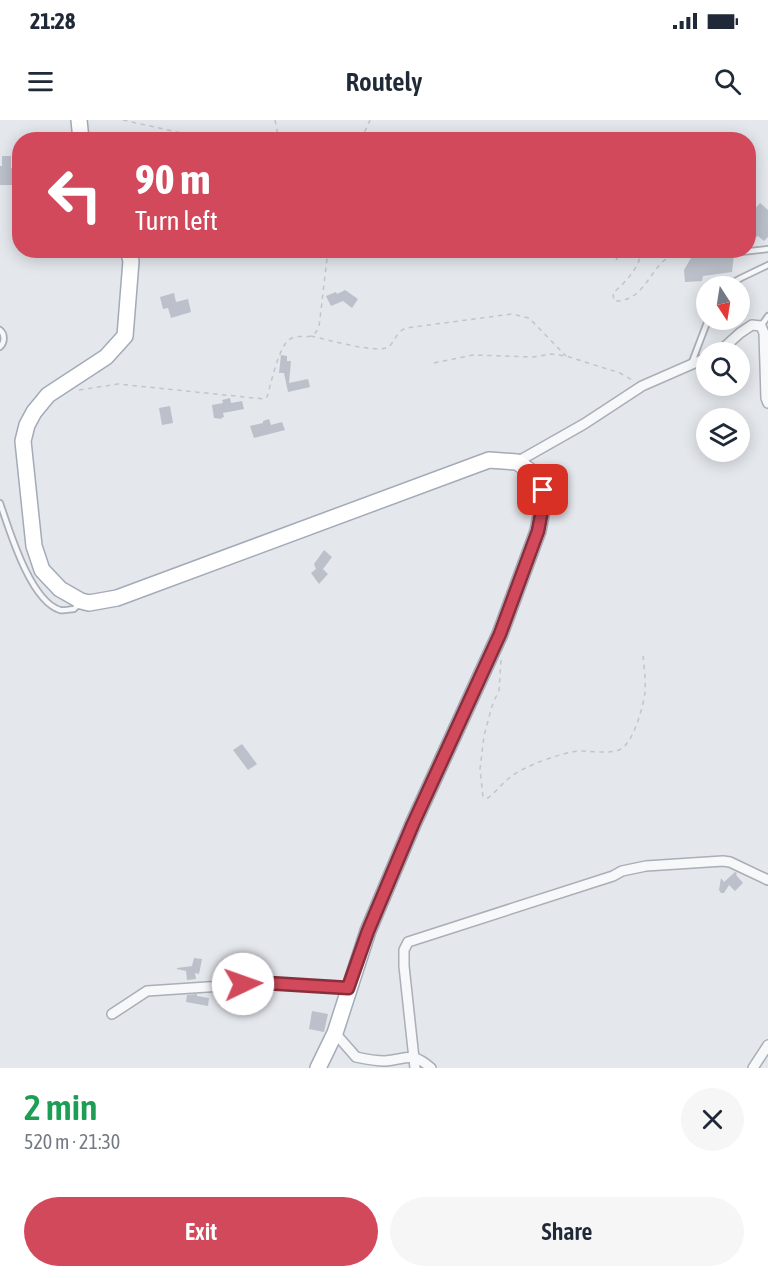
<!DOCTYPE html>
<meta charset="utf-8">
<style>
body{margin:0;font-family:"Asap Condensed",sans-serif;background:#f6f6f7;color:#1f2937;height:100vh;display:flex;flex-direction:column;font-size:22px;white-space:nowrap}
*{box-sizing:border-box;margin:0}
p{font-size:20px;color:#747a83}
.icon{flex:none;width:33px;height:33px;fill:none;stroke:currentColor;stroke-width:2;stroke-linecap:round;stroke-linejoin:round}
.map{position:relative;height:948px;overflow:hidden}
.panel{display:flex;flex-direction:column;background:#fff;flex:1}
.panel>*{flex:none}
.hud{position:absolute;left:12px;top:12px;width:744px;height:126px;border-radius:24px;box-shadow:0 3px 15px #0003;background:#d1495b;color:#fff;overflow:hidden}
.needle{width:39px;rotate:168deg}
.buttons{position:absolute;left:696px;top:156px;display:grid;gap:12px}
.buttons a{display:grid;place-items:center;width:54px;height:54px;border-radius:50%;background:#fff;box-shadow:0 3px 15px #0003;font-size:30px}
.pin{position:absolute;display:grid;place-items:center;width:51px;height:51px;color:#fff;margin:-26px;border-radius:12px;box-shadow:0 3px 9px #0006}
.me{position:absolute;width:66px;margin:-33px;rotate:87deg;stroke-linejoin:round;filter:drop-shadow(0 0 4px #0008)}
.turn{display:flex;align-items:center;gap:21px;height:126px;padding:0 24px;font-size:27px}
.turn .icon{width:78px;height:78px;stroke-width:2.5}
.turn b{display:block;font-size:42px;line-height:51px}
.round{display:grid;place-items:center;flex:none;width:63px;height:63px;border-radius:32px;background:#f6f6f7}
.summary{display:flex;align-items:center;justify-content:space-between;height:102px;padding:0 24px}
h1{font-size:36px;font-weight:600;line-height:45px;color:#1e9e55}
.action{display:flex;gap:12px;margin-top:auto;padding:12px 24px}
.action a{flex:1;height:69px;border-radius:36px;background:#d1495b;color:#fff;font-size:24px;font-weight:600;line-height:69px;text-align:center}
.action a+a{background:#f6f6f7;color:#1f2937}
.status{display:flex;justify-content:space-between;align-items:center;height:42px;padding:0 30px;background:#fff;direction:ltr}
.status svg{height:16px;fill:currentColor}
header{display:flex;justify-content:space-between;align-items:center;height:78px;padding:0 24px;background:#fff;font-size:27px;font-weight:600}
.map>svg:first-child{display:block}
.building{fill:#bbc0ca}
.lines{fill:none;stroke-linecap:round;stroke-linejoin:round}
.service-casing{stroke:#a9aeb7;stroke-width:8}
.minor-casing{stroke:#a9aeb7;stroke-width:12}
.primary-casing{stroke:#a3abb8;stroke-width:18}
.path{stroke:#c2c5cb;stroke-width:1.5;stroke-dasharray:4.5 4.5;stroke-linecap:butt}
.service{stroke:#f7f8fa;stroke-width:4.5}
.minor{stroke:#f7f8fa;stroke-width:9}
.primary{stroke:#fff;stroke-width:15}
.route-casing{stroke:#882f3b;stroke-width:15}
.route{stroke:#d1495b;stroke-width:10}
</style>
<div class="status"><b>21:28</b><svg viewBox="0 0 49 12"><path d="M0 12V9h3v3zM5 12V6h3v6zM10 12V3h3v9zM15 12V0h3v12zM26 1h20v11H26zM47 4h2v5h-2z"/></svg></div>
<header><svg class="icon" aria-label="menu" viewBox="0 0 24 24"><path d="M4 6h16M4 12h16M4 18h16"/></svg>Routely<svg class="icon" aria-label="search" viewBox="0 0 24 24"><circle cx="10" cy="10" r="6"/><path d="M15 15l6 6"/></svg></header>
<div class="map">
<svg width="768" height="948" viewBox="0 0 768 948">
<rect width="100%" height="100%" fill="#e4e7ec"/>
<!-- building -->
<g class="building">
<polygon points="2,36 11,36 11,48 16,48 15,65 0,65 0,46 2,46"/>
<polygon points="760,83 768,90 768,117 764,121 758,116 748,121 748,97"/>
<polygon points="695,131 734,134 732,152 703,156 702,161 685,162 684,150"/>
<polygon points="345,170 358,179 352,188 343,181 331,186 326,176 336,172 337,174"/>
<polygon points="174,173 176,182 188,179 191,192 171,198 168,188 163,189 160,177"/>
<polygon points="281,235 287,236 287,241 291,241 289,263 308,259 310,267 288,272 284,253 279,253"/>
<polygon points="230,278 231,283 242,281 244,289 223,293 224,297 221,298 222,299 214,298 212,285 223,283 222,280"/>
<polygon points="170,286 173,303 162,305 159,288"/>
<polygon points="269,299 271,305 282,302 285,310 254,318 250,306 263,303 263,301"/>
<polygon points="324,430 332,437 323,449 328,454 319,464 311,453 316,449 314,444"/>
<polygon points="242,624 257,644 248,650 233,630"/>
<polygon points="735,752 737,753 736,755 743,763 735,771 729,765 724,773 721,773 719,770 721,758 724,762"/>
<polygon points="194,838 202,839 199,854 195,853 196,859 187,860 186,851 177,849 177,848 192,846"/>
<polygon points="197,874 197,876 209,878 208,886 186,882 187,875"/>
<polygon points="312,891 328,894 324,912 309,909"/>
</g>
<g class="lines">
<defs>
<g id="service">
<polyline points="738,130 741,132 768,129"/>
<polyline points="727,166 741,158 768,145"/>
<polyline points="761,206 768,196"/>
<path d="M0,210C5,214 5,222 0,227"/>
<polyline points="692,242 708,200"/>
<path d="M0,383C9,409 30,481 60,490C64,491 70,489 74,489L80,483"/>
</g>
<g id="minor">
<polyline points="719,232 740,213 752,205 761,206 764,213 766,278 768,283"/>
<polyline points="517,342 584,304 642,266 706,238"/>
<polyline points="112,894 147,871 267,863 348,868"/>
<path d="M335,913L356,937C365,939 376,941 385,941C407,939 412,931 431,948"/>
<polyline points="415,948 404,846 404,830 408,822 613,756 622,751 646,746 723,741 730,742 768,760"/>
<polyline points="753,948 768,925"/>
</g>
<g id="primary">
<polyline points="79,0 81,20"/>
<polyline points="128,130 131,141 125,216 106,237 48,275 34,292 27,305 23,321 34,426 42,450 60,469 81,481 89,483 117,478 489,340 517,342 534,354 543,370 543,385 538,411 500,514 413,704 368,811 335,913 318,948"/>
</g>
</defs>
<!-- service casing -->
<use href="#service" class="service-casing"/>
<!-- minor casing -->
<use href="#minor" class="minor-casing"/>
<!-- primary casing -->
<use href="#primary" class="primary-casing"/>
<!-- path -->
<g class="path">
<polyline points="123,0 213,20"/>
<polyline points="275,0 279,20"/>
<polyline points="361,20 370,0"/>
<path d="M642,130C639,148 626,162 613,173L614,181C639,182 647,159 661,143C666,139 671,135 676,130"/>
<polyline points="616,140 622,130"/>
<path d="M311,216C329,220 370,232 386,228C394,226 394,213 406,208L512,194L529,198L566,236"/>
<polyline points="434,243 473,235 533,237 551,234 566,236 620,253 634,261"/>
<path d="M79,270L118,264L264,279L267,277C271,264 279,225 290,219C301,212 311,224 319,207L328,130"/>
<path d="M501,540L499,570L492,586L484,616L480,649L483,677L488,678C497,671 503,662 512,656C525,646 556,635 572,632C587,629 604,635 619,630C633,625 643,587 645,573C646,561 644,547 643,535"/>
</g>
<!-- service -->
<use href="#service" class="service"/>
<!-- minor -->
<use href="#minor" class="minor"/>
<!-- primary -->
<use href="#primary" class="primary"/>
</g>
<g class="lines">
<defs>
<polyline id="route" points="243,864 267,863 348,868 368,811 413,704 500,514 538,411 543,385 543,370"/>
</defs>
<!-- route casing -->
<use href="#route" class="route-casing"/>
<!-- route -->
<use href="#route" class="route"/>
</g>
</svg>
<div class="buttons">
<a><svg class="needle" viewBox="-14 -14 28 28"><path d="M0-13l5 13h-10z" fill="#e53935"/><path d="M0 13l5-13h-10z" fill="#747a83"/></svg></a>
<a><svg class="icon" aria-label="search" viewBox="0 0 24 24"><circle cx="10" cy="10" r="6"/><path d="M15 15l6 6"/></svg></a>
<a><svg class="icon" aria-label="layers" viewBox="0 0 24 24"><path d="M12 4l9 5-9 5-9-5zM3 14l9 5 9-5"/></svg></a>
</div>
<div class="pin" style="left:543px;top:370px;background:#d93025"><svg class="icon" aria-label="arrive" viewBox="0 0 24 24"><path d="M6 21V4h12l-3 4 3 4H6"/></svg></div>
<svg class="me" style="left:243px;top:864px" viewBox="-20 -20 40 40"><circle r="19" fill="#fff"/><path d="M0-13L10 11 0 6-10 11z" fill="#d1495b"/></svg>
<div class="hud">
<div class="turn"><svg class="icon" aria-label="left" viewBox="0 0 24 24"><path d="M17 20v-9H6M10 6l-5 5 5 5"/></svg><div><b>90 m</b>Turn left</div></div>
</div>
</div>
<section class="panel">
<div class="summary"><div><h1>2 min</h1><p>520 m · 21:30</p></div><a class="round"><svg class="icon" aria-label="close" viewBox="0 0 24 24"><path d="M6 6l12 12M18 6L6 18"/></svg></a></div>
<div class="action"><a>Exit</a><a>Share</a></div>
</section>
